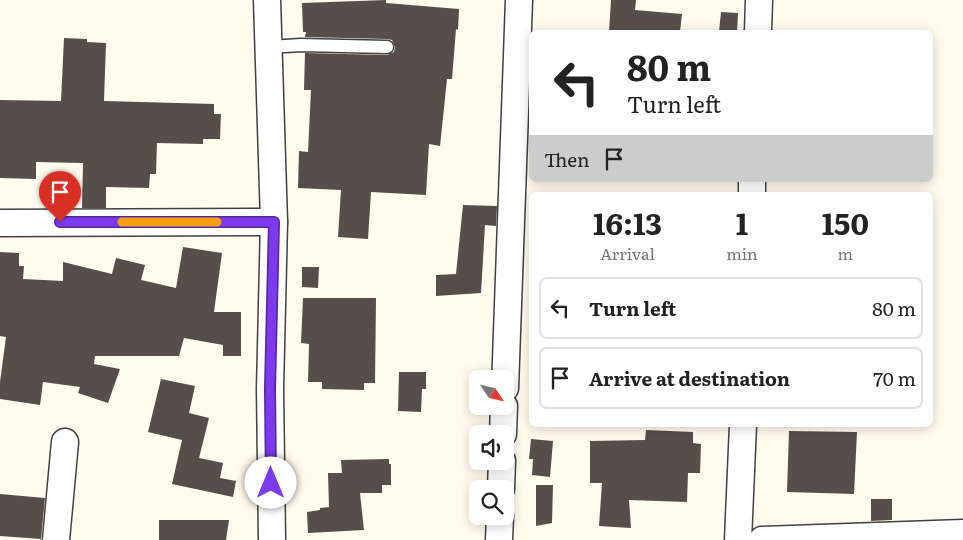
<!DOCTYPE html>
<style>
body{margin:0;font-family:Literata,serif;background:#f6f6f6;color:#222;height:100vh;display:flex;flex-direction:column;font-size:19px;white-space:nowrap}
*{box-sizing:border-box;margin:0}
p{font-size:16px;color:#767676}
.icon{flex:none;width:28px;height:28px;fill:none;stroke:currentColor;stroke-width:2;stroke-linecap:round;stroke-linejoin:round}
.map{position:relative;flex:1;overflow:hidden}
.side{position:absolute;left:529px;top:192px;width:404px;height:235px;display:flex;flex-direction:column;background:#fff;border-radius:8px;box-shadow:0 2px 12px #0003}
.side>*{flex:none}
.guide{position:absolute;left:529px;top:30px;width:404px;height:152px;border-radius:8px;box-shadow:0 2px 12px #0003;background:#fff;color:#222;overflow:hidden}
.needle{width:32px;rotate:125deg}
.fabs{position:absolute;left:469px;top:370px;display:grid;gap:10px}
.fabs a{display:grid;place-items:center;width:45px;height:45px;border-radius:8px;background:#fff;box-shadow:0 2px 12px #0003;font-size:25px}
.pin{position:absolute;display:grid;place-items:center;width:42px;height:42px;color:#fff;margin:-51px -21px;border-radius:50% 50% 50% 0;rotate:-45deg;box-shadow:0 0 5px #0007}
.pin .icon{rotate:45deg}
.me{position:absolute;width:55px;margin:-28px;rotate:0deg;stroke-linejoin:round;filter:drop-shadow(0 0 4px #0008)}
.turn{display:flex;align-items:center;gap:18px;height:105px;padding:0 15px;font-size:22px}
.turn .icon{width:65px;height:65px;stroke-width:2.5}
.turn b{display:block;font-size:35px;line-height:42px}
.then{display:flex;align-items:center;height:48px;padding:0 15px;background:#0003;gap:10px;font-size:19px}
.eta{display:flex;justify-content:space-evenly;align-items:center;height:85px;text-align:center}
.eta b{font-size:30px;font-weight:700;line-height:35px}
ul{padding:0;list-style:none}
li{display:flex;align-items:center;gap:15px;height:62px;margin:0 10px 8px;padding:0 5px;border:2px solid #e0e0e0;border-radius:8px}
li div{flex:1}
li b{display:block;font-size:19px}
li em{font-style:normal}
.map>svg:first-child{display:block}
.building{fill:#574e49}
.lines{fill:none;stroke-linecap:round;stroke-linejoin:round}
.lane-casing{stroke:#414141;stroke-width:15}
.street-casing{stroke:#414141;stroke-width:29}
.lane{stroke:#fff;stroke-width:12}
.street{stroke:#fff;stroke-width:26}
.route-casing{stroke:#51269a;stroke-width:12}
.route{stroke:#7c3aed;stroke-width:9}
.slow{stroke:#f59e0b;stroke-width:9}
</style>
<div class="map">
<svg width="963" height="540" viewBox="0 0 963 540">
<rect width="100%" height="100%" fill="#fffbee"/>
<!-- building -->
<g class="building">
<polygon points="386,0 386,3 459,9 458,30 456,29 452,79 447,79 440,146 429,144 426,195 371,192 368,239 338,237 341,190 298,188 299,151 308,152 311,90 304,90 305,53 387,55 394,52 395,47 392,40 387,39 305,37 306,32 303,32 302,3"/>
<polygon points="611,0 636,0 635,10 682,14 680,32 609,32"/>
<polygon points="721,12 738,13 737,32 719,32"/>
<polygon points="64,38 87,39 87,42 106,43 104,101 214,104 214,114 221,114 220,139 203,139 203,144 157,143 156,174 150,174 149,188 106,187 106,208 82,208 83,163 36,162 36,179 0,178 0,100 61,101"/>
<polygon points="463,205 497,206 496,226 485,225 481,293 436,296 436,275 456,274"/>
<polygon points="183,247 222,253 214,312 241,312 241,356 223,356 223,345 184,338 179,356 95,356 94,364 120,369 108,403 78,393 80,387 43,382 40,405 0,399 0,382 6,337 0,336 0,252 19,253 19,266 24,266 23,279 63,281 63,262 112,274 116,258 145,265 141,280 176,288"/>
<polygon points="302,267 319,267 318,288 302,287"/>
<polygon points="303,298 376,298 375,383 364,383 364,390 322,389 322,382 308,382 309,344 301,343"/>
<polygon points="399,372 426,372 426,389 422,389 421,412 398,411"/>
<polygon points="161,379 195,386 189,413 209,418 199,458 223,463 220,478 236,481 233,497 172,484 182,440 148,432"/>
<polygon points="646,430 693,432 693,443 701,444 700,473 688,473 687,502 629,500 631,528 599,526 602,483 590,483 590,441 645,440"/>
<polygon points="789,431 857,432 854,494 787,492"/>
<polygon points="531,439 553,441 550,477 532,475 533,459 529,459"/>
<polygon points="389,459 389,464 391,464 391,485 382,485 382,493 360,493 364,530 308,533 307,512 320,510 320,508 329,507 328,473 342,473 341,460"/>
<polygon points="536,485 553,485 552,523 536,526"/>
<polygon points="0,494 45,498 41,539 0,536"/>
<polygon points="871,499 892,499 892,520 871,521"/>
<polygon points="159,520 229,520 226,540 159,540"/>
</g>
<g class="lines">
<defs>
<polyline id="lane" points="269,47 301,45 387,47"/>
<g id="street">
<polyline points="267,0 274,222 270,389 272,540"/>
<polyline points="758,32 759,0"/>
<polyline points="752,195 752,180"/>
<polyline points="0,223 274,222"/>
<polyline points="505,388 519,0"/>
<polyline points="503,434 504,406"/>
<polyline points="501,489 502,461"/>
<polyline points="56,540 65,442"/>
<polyline points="499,540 500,516"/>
<polyline points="738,540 743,425"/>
<polyline points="762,540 963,533"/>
</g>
</defs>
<!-- lane casing -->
<use href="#lane" class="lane-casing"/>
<!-- street casing -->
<use href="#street" class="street-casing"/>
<!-- lane -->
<use href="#lane" class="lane"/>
<!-- street -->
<use href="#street" class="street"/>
</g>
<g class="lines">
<defs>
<polyline id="route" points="60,222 274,222 270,389 271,483"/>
</defs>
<!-- route casing -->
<use href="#route" class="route-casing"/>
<!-- route -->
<use href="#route" class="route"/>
<!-- slow -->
<polyline class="slow" points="122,222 217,222"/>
</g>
</svg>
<div class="fabs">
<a><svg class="needle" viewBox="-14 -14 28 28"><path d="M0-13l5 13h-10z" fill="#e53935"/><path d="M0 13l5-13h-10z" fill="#767676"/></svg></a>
<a><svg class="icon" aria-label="sound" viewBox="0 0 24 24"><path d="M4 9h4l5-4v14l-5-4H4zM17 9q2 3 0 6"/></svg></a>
<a><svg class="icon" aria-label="search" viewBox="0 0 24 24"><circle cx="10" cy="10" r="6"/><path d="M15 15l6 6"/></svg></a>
</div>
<div class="pin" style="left:60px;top:222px;background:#d93025"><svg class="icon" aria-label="arrive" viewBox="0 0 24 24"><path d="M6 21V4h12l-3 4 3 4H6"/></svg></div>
<svg class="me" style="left:271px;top:483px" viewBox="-20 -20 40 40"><circle r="19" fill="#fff"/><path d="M0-13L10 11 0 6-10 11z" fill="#7c3aed"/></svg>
<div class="guide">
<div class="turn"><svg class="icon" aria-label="left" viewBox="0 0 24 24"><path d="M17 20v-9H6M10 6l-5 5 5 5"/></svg><div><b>80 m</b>Turn left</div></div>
<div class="then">Then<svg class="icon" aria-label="arrive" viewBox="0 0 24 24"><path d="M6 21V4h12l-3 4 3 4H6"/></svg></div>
</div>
<section class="side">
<div class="eta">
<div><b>16:13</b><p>Arrival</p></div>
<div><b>1</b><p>min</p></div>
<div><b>150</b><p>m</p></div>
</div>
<ul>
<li><svg class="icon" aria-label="left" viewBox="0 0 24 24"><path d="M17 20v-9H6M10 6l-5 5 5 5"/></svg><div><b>Turn left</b></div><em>80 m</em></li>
<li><svg class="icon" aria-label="arrive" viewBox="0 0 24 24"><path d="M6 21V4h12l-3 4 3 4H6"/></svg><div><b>Arrive at destination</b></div><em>70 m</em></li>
</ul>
</section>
</div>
